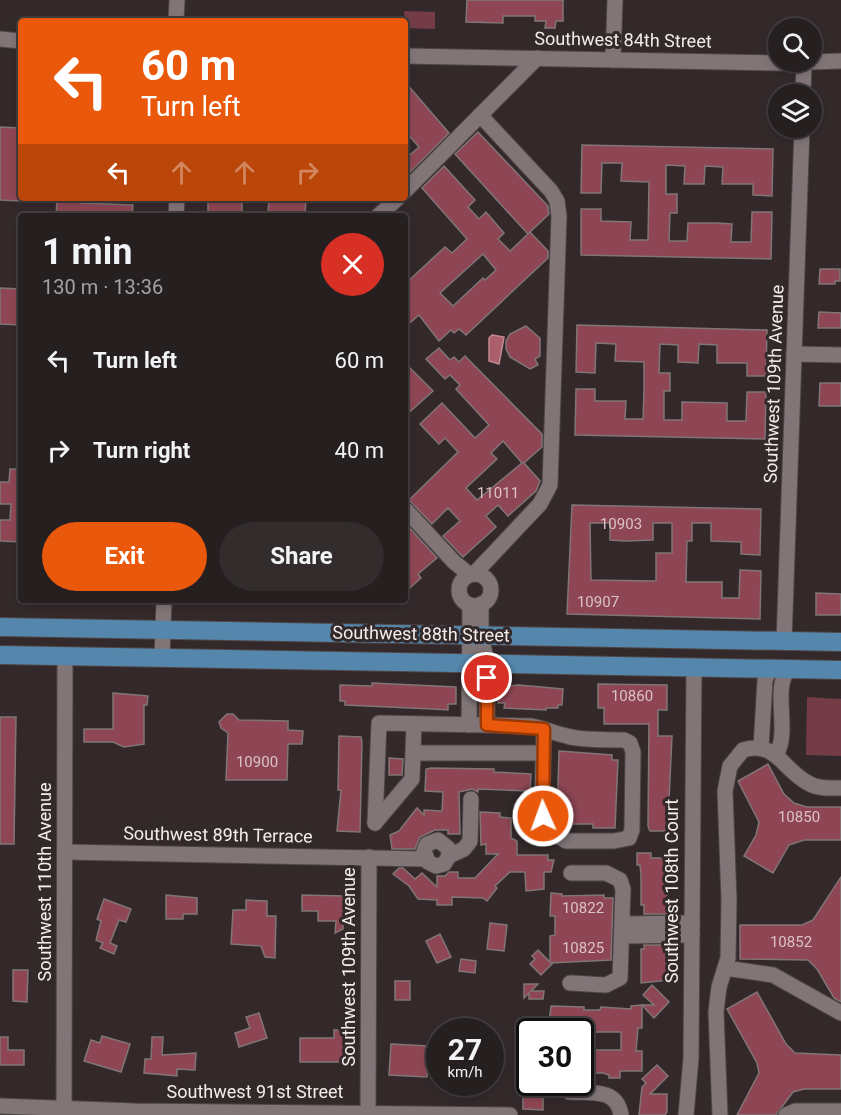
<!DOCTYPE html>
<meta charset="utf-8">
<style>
body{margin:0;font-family:Roboto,sans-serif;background:#322c2d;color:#f1f3f6;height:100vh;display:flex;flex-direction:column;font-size:22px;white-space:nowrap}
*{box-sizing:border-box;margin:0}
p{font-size:20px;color:#a4a2a5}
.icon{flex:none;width:33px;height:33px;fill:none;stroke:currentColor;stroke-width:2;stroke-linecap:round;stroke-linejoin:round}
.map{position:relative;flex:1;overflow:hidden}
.side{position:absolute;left:18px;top:213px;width:390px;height:390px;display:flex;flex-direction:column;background:#261f20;border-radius:6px;box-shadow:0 3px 9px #0003,0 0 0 2px #423d3e}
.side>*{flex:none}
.banner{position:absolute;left:18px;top:18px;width:390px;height:183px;border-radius:6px;box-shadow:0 3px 9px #0003,0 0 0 2px #423d3e;background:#ea580c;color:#fff;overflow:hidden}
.controls{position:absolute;left:768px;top:18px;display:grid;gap:12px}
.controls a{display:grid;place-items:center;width:54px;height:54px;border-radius:50%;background:#261f20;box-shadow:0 3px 9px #0003,0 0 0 2px #423d3e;font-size:30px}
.speed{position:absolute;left:426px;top:1018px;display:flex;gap:12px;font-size:30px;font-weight:700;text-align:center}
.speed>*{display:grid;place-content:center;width:78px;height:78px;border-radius:50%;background:#261f20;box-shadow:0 3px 9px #0003,0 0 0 2px #423d3e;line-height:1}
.speed small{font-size:15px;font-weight:400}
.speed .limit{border:3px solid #111;border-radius:9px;background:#fff;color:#111}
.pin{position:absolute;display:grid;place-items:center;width:51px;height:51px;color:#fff;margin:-26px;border:3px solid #fff;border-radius:50%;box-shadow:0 2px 6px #0007}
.me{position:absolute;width:66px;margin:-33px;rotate:358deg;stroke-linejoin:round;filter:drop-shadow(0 0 4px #0008)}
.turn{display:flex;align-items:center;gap:21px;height:126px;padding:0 24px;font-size:27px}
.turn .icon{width:78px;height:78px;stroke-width:2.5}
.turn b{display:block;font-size:42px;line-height:51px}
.lanes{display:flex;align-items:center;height:57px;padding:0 24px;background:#0003;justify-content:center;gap:30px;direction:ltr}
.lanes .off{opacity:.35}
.round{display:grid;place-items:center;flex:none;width:63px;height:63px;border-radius:32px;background:#322c2d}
.overview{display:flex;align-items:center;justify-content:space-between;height:102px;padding:0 24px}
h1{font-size:36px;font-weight:700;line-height:45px}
.primary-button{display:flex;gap:12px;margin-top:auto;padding:12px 24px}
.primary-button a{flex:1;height:69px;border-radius:36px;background:#ea580c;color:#fff;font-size:24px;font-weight:700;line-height:69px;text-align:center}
.primary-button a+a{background:#322c2d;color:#f1f3f6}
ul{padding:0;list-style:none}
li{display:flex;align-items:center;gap:18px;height:90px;padding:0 24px}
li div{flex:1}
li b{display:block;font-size:22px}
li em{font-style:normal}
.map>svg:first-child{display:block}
.green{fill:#743c46}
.water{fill:#ab5f6c;stroke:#c18992;stroke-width:1.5}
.building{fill:#8f4654;stroke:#817576;stroke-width:1.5;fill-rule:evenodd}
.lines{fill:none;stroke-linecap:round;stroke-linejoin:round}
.minor-casing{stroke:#4f4647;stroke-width:17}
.major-casing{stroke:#4f4647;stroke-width:20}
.minor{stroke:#817577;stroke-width:15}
.major{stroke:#5586ab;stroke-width:18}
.route-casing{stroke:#983908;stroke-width:15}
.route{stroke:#ea580c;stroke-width:10}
.labels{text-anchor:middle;stroke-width:6;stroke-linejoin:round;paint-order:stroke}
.number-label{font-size:15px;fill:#dac2c6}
.street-label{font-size:18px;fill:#f3ecec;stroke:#33292a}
</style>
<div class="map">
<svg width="841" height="1115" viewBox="0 0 841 1115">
<rect width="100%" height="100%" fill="#33292a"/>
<!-- green -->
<g class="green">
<polygon points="404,11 435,12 435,29 405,28"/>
<polygon points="807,697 841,699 841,756 806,755"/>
</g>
<!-- water -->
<polygon class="water" points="492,335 504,337 499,364 489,361 489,338"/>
<!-- building -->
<g class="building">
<polygon points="467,0 563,0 563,21 556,21 555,28 545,28 546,21 535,21 535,16 503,16 503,23 466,22"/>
<polygon points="405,82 449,133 405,177 405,159 419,147 405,131"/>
<polygon points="0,127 21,128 21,201 0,200"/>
<polygon points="478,132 548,206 549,214 528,234 455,154"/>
<polygon points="582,145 773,149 772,196 753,195 753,184 722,184 723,167 705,166 704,184 684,184 685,166 666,165 666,194 677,194 677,213 670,213 669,241 687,241 688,223 716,223 732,224 731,242 751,242 752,212 772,212 771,259 581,255 581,209 601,209 601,221 631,222 630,240 648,240 649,182 621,181 622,163 602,163 601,193 581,193"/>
<path d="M444,166L475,200L468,207L479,219L486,212L504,233L498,239L510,251L530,232L548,251V258L466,335L459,329L454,333L451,330L439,341L419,315L405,327V284L445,247L452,253L467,239L422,188ZM483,254L496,270L485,280L483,278L453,306L440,293Z"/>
<polygon points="208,198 242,198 242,213 235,212 235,216 215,216 215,212 208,212"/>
<polygon points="269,198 306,198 305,215 277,216 277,214 268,213"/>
<polygon points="57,199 81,200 81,203 133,205 132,216 56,216"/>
<polygon points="820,269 840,269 840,281 835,281 835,284 819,284"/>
<polygon points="0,288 21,289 21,325 0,324"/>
<polygon points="819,312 841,313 841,328 818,328"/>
<polygon points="577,325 767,330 766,376 747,376 747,363 717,363 717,345 699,344 698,363 678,362 678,345 660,344 659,373 670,373 670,391 664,391 664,420 682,420 682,402 727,403 727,421 746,421 747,392 766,392 765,439 575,435 576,389 595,389 595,401 626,401 625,419 643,419 644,391 644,362 615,361 616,344 596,343 595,373 576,372"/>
<polygon points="526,326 540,338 540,356 535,359 538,365 530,369 510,357 506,349 506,341 510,334"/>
<path d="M439,348L450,360L454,357L459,362L465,356L542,434V447L524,463L540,481L536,491L508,516L498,505L486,516L496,527L463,557L443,536L460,521L448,508L432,524L409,500L458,452L445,438L439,444L420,424L442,403L475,438L489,425L456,389L460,385L450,375L445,379L426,359ZM503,441L522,463L477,500L466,488L497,459L491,453Z"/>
<polygon points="405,363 433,391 405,416"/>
<polygon points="820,383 841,383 841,406 819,406"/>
<polygon points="10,469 21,469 21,542 0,541 0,520 10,520 11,504 0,504 0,482 9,482"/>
<path d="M572,505L761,509L760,555L741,554V542L711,541V523H692V541H687L686,582H722V598H739L740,570L761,571L760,619L567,614ZM590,523H610V540L625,541L653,540V523H672V553H656V581L591,580Z"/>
<polygon points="405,523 437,558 418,574 421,578 405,592"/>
<polygon points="816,593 841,594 841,615 816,615"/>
<polygon points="372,683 456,687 456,704 448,704 448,710 432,709 345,705 345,701 340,701 340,685 372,686"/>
<polygon points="598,684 667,685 667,710 658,710 658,736 672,736 669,800 672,831 650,831 648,826 649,724 604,724 604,708 598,708"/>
<polygon points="519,685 563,689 562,705 558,705 558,708 546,708 546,710 504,708 505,703 498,703 499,687"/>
<polygon points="113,693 148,696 147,705 144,705 144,744 124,747 113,742 84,742 84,729 113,729"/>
<polygon points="227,714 233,714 239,720 288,721 288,730 303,731 302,744 288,744 287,780 226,780 228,733 221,728 219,722"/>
<polygon points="0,717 16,717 14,844 0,844"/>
<polygon points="339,736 361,737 362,742 360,832 337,831 341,790 338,790"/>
<polygon points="559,751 612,755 612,760 618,760 615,828 593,828 593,824 564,824 564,821 557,821"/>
<polygon points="389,758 403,759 402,775 389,775"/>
<polygon points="768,764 784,794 794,803 807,807 841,807 841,840 804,840 789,845 773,873 744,856 756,835 759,822 738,781"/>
<polygon points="431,768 494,769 494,772 531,774 530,791 478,789 478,792 472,789 459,792 460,834 448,834 448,830 435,830 420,837 415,849 392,849 390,835 399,831 417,808 424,815 424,810 442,811 443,792 425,791 426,769"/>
<polygon points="480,812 500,813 500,817 511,818 511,838 517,841 517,855 548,855 548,860 554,860 551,872 544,872 544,889 526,891 525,872 510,872 495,886 497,888 487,901 483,898 452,897 452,905 437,905 437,900 418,899 409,886 393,874 399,868 403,868 415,879 422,873 437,887 437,876 445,876 449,872 458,872 458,878 475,878 498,854 486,854 486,844 481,845"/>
<polygon points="637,853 651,853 651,858 665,858 668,914 644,914 644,905 641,905 641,875 640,865 637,865"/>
<polygon points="841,877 841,1002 834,998 817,969 808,960 740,959 740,925 802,925 813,920"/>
<polygon points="551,893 562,894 562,896 604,895 604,898 613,898 611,960 550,963 550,936 555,935 555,916 550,916"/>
<polygon points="166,895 197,898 197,914 183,914 183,919 166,919"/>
<polygon points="302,895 344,896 343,929 335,933 336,921 318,921 318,911 302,911"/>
<polygon points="104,899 131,909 126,922 119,920 110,943 117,946 114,954 100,948 103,943 96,940 101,921 97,919"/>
<polygon points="246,900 267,901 267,916 276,916 275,958 265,957 261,946 231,944 233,910 246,910"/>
<polygon points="490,923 507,925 504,951 487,949"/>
<polygon points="440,934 451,957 437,963 426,941"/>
<polygon points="644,945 669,945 669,980 641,983 641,949 644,949"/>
<polygon points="538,950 552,964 541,975 530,964 535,959 532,956"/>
<polygon points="461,959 476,961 475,973 459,971"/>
<polygon points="13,970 28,970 27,1002 13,1001"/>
<rect x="395" y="981" width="15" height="19"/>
<polygon points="524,984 538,984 531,991 544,991 543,999 529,999 529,993 524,998"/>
<polygon points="652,985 669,1002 654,1018 642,1005 654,1005 643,995"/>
<polygon points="757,992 786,1044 795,1053 841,1055 841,1089 804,1089 793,1092 776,1115 737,1115 759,1073 757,1063 727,1009"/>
<path d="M642,1005V1028H638L636,1051H642V1071H620V1078H609V1075L603,1073H581L580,1032H548L551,1006L584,1007V1010H600L601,1007L631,1009V1006ZM593,1032H621V1050H593Z"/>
<polygon points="259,1013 267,1038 239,1047 235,1033 250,1028 246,1017"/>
<polygon points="334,1030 345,1030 345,1062 300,1062 300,1038 334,1038"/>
<polygon points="102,1036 130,1044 121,1072 84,1061 91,1040 100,1043"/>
<polygon points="0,1037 8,1037 8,1050 24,1050 24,1065 0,1065"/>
<polygon points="152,1037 163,1037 162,1055 196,1053 195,1070 177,1069 177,1076 144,1073 145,1059 151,1059"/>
<polygon points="391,1044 428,1046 427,1077 389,1075"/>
<polygon points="657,1065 668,1076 650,1094 667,1094 667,1112 665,1115 639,1115 642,1087 646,1083 642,1079"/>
<polygon points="523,1094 543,1094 543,1110 523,1109"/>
</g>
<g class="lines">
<defs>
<g id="minor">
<polyline points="176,21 177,0"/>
<polyline points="0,39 21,41"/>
<polyline points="405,56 781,63 841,61"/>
<polyline points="613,60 615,0"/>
<polyline points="803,94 804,63"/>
<polyline points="405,191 537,58"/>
<polyline points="176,216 177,198"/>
<polyline points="378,216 398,198"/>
<polyline points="794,354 841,355"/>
<polyline points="405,509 454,562 470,575"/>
<polyline points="474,574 540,504 550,485 559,216 557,201 551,191 480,115"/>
<circle cx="475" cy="590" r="16"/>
<polyline points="481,604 481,635 487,663 487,725"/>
<polyline points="784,641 802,128"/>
<polyline points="162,658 164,600"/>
<polyline points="469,725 470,605"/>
<polyline points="761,748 765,680 770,669"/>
<polyline points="414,753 543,753"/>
<path d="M776,755C791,731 771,688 789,669"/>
<path d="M375,823L379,723L530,726C543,728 554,733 567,736C584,741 606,739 624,740L630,743L633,752L632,830L629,838L614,841H566L548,829L542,806L544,729"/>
<polyline points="375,823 412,779 414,724"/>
<polyline points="65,852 425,859"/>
<polyline points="449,856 448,848 438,840 427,844 424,851 428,862 436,866 444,864 449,856 464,849 470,841 471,799"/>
<polyline points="622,924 692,923"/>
<polyline points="622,936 692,935"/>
<polyline points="725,968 773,975 841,1013"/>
<polyline points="570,983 606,985 620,978 623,889 620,880 606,873 571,873"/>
<path d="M569,1092C591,1093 617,1088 621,1115"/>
<polyline points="0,1106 134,1111 510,1115"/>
<polyline points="64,1108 65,656"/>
<polyline points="368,1113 369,857"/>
<polyline points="686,1115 691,1058 694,667"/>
<path d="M720,1115L716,1012L719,987L728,958L729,900L725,791L730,766L743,750C776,740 783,770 808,783C818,789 830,788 841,788"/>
<polyline points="786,1115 795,1111 841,1111"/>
</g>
<g id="major">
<polyline points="0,627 841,642"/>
<polyline points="0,655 841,670"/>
</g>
</defs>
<!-- minor casing -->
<use href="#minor" class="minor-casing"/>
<!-- major casing -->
<use href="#major" class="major-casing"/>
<!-- minor -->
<use href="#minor" class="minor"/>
<!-- major -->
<use href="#major" class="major"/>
</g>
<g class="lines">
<defs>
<polyline id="route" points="487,678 487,725 544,729 543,816"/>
</defs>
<!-- route casing -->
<use href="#route" class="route-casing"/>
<!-- route -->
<use href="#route" class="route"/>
</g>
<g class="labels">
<!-- number labels -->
<g class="number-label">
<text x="498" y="498">11011</text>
<text x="621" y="529">10903</text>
<text x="598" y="607">10907</text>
<text x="632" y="701">10860</text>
<text x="257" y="767">10900</text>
<text x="799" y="822">10850</text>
<text x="583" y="913">10822</text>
<text x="791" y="947">10852</text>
<text x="583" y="953">10825</text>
</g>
<!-- street labels -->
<g class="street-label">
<text transform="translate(623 40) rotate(1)" y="6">Southwest 84th Street</text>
<text transform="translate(774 384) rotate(-88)" y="6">Southwest 109th Avenue</text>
<text transform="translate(421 634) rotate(1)" y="6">Southwest 88th Street</text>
<text transform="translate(218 835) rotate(1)" y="6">Southwest 89th Terrace</text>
<text transform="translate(45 882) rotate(-90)" y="6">Southwest 110th Avenue</text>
<text transform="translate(672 891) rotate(-90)" y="6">Southwest 108th Court</text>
<text transform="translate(349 967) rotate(-90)" y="6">Southwest 109th Avenue</text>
<text x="255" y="1098">Southwest 91st Street</text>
</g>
</g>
</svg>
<div class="controls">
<a><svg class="icon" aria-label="search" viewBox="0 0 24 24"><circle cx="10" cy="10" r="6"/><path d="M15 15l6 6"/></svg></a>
<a><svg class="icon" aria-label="layers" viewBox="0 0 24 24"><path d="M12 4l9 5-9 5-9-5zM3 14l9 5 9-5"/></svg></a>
</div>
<div class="speed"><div>27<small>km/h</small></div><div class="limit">30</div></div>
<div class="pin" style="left:487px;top:678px;background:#d93025"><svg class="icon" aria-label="arrive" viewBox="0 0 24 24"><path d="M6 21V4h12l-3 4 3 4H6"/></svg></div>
<svg class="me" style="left:543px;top:816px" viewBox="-20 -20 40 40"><circle r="17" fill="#ea580c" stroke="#fff" stroke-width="3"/><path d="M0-11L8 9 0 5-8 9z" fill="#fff"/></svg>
<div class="banner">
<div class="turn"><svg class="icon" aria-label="left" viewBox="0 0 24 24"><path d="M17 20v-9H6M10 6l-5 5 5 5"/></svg><div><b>60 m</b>Turn left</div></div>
<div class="lanes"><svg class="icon" aria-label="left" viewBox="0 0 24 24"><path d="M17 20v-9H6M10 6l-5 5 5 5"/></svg><svg class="icon off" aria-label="ahead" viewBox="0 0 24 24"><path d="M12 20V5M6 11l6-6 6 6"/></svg><svg class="icon off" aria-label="ahead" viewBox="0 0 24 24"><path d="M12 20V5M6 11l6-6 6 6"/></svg><svg class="icon off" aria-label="right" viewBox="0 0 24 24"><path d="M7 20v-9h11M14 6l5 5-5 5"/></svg></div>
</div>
<section class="side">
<div class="overview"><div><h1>1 min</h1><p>130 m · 13:36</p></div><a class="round" style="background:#d93025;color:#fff"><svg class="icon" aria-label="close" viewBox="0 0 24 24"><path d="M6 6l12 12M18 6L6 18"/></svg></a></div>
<ul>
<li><svg class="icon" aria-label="left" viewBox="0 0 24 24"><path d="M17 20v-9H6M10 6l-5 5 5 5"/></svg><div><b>Turn left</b></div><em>60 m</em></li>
<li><svg class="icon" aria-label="right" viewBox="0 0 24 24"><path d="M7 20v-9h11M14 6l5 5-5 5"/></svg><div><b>Turn right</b></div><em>40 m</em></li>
</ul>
<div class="primary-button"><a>Exit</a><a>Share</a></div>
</section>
</div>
